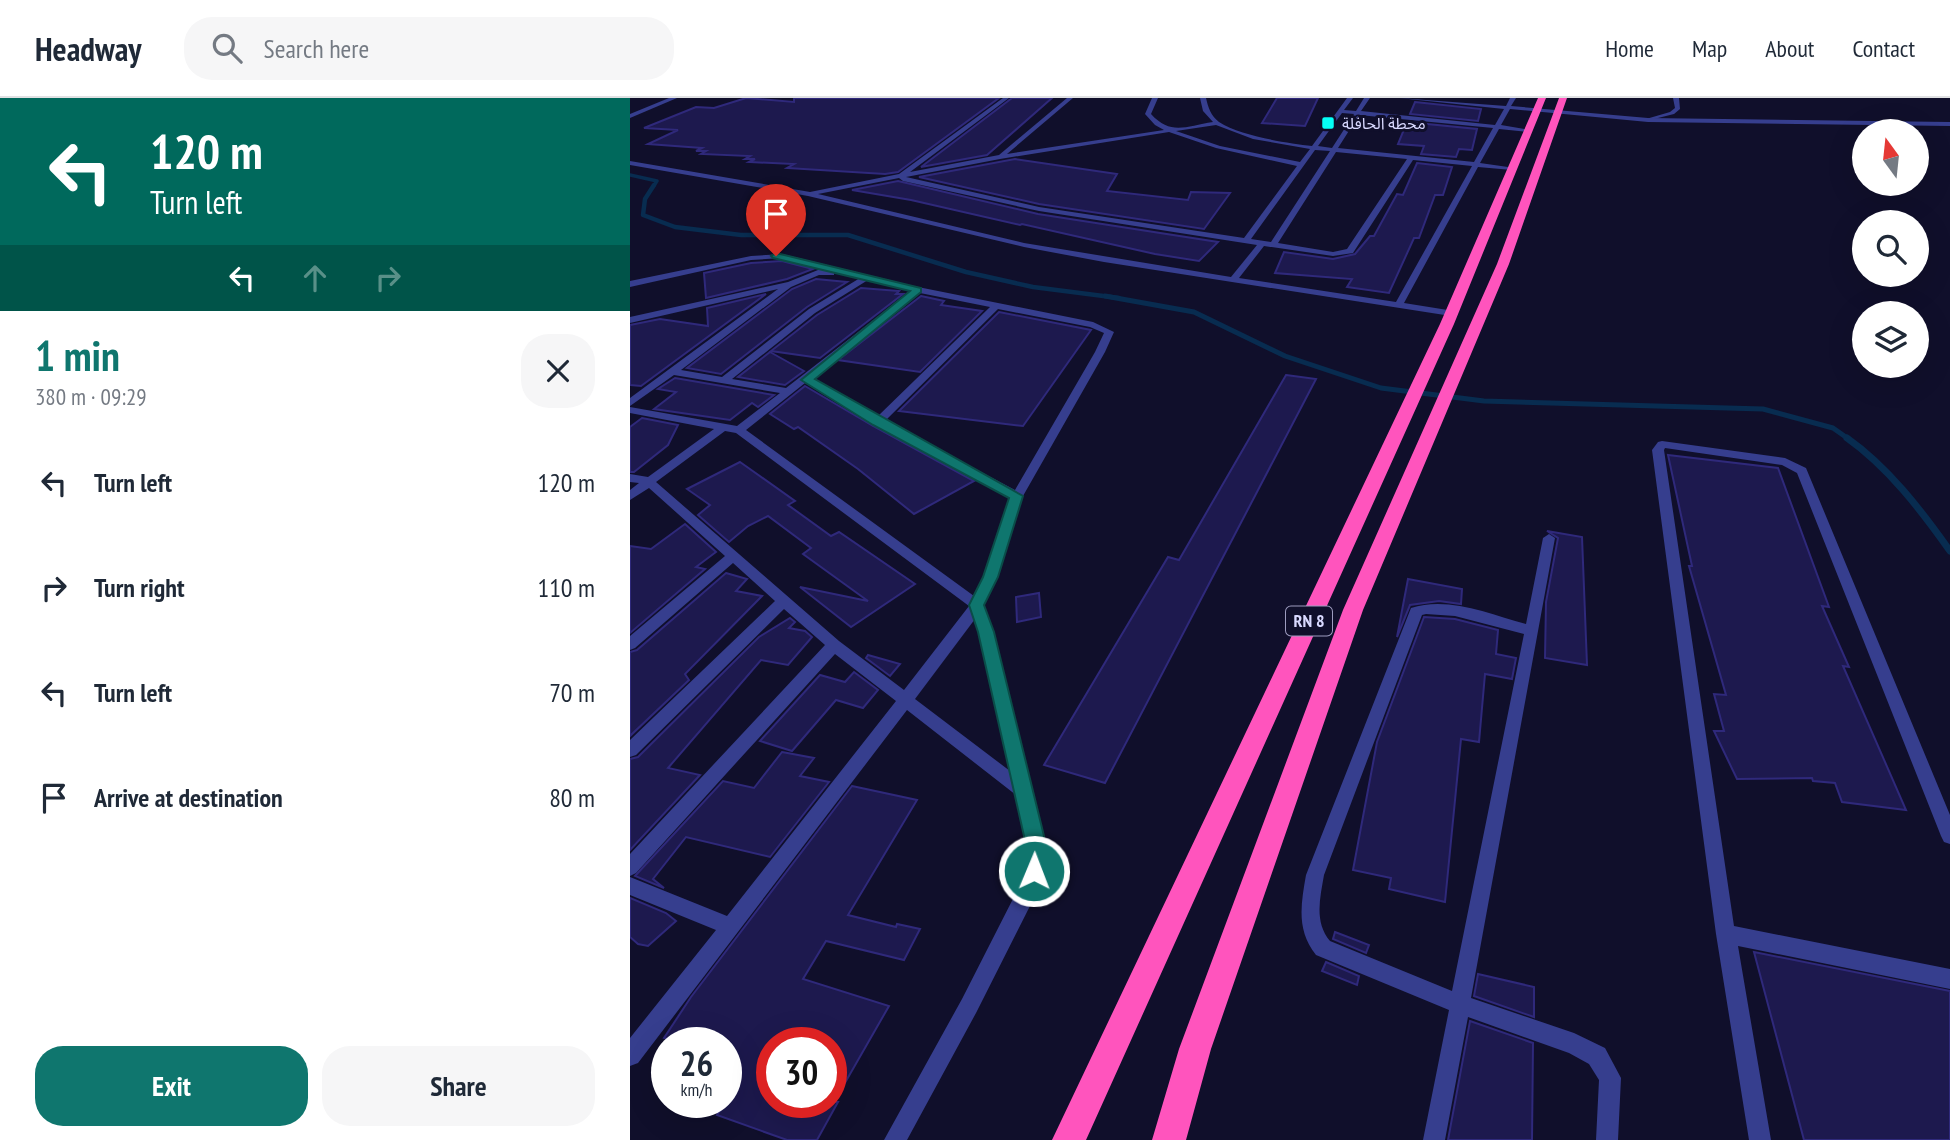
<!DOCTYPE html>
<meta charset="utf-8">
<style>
body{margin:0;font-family:"PT Sans Narrow","Noto Sans Arabic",sans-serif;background:#f6f6f7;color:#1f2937;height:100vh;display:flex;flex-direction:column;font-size:26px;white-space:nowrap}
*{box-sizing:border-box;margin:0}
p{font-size:23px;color:#747a83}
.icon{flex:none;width:38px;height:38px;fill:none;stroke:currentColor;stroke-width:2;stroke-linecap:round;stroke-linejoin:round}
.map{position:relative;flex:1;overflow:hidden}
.panel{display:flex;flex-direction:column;background:#fff;width:630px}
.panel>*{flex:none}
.guide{background:#00695c;color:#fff;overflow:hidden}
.needle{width:46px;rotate:345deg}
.tools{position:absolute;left:1222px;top:21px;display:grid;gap:14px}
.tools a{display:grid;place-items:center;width:77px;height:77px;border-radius:50%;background:#fff;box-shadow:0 7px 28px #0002;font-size:35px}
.speed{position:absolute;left:21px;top:929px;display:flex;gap:14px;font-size:35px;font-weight:700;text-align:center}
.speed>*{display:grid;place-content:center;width:91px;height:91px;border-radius:50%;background:#fff;box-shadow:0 7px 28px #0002;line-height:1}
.speed small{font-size:18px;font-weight:400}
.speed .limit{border:10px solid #d22;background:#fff;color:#111}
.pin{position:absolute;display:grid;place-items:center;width:60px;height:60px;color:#fff;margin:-72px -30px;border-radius:50% 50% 50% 0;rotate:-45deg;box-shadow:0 0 7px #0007}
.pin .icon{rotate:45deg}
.me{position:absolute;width:77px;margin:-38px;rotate:1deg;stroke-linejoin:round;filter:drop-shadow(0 0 5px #0008)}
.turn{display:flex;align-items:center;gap:24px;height:147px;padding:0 35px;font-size:32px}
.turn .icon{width:91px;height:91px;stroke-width:2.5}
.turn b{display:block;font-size:49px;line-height:60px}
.lanes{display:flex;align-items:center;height:66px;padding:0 35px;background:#0003;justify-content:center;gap:35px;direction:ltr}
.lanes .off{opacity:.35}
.round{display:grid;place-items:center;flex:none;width:74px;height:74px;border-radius:28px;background:#f6f6f7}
.headline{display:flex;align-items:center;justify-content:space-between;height:119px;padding:0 35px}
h1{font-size:42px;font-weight:700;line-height:52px;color:#0f766e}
.button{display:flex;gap:14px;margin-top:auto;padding:14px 35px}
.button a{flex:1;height:80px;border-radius:28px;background:#0f766e;color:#fff;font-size:28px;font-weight:700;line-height:80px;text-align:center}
.button a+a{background:#f6f6f7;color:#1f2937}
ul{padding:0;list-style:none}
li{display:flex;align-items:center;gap:21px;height:105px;padding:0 35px}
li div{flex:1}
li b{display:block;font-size:26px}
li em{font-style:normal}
header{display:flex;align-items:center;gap:42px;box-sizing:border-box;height:98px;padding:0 35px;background:#fff;border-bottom:2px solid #e0e1e3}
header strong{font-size:33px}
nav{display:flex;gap:38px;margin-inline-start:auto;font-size:24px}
.search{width:490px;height:63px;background:#f6f6f7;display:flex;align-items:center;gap:18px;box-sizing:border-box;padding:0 24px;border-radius:28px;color:#747a83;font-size:26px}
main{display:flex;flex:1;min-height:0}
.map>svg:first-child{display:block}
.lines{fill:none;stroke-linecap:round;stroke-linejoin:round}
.stream-far3{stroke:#082c50;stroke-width:3.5}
.stream-far2{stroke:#082c50;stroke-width:4.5}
.stream-far1{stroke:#082c50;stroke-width:5}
.stream{stroke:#082c50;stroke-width:7}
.building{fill:#1d194e;stroke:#2f297b;stroke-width:2;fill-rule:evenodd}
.lane{fill:#363e8e;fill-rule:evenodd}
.street{fill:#363e8e;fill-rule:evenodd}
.highway{fill:#ff54bd;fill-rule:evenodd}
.route{fill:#0f766e;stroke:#0a4d48;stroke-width:2}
.poi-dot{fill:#05fff7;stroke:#100f2b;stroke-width:2.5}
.labels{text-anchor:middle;stroke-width:6;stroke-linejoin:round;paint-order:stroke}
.far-poi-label{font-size:16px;fill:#d9d9ff;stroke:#100f2b;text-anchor:start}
.shield{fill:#100f2b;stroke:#9d9cbf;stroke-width:2}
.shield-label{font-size:18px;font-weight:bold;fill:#d9d9ff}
</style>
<header>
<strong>Headway</strong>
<div class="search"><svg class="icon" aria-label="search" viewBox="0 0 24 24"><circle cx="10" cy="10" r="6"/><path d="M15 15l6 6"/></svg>Search here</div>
<nav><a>Home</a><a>Map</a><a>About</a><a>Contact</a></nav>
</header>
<main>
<section class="panel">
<div class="guide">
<div class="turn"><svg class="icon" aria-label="left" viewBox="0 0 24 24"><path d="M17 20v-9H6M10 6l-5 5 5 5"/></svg><div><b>120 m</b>Turn left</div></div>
<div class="lanes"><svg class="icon" aria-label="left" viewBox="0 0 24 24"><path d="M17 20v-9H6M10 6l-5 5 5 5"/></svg><svg class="icon off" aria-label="ahead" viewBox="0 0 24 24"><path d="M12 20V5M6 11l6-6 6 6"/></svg><svg class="icon off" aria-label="right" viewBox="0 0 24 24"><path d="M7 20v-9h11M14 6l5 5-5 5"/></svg></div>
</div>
<div class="headline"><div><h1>1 min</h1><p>380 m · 09:29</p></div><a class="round"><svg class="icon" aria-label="close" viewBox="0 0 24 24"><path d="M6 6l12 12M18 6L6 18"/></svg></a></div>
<ul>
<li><svg class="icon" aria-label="left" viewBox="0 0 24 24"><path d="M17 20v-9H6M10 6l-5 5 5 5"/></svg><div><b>Turn left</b></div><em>120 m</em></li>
<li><svg class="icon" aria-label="right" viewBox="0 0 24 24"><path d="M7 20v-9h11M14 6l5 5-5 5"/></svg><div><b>Turn right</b></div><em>110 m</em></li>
<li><svg class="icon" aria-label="left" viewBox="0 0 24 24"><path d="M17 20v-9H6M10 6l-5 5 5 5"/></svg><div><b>Turn left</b></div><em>70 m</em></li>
<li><svg class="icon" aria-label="arrive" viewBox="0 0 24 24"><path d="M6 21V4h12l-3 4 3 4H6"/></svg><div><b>Arrive at destination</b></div><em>80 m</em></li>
</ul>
<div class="button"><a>Exit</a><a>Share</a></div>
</section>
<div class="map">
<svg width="1320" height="1042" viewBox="0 0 1320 1042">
<rect width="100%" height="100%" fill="#100f2b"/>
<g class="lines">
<!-- stream-far3 -->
<polyline class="stream-far3" points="0,77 27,83 23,89"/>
<!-- stream-far2 -->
<polyline class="stream-far2" points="24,87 15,101 13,117 45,129 111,137 218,137 336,174 403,189 489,200"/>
<!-- stream-far1 -->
<polyline class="stream-far1" points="475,198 564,214 655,258 751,290 854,303 1133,311 1203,330 1220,342"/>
<!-- stream -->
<path class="stream" d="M1217,340C1258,369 1291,412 1320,453"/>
</g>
<!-- building -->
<g class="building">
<polygon points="116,0 164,4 164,0 369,0 268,74 255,76 157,70 164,66 119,64 125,61 115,61 120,58 71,56 76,53 66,53 72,50 18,46 48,32 14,30 66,9 84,10"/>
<polygon points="382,0 422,0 357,57 291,69"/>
<polygon points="647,0 688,0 675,28 632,25"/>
<polygon points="785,4 851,11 848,23 780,16"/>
<polygon points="777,24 847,31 842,52 829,51 826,59 791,56 794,48 768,46"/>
<polygon points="385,61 487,76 477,93 558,102 561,94 600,95 574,131 409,106 289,79"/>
<polygon points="787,65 822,69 813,97 805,97 789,140 784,140 759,195 717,189 722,181 645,175 654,154 703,161 725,156 740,138 744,138 767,96 773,97"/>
<polygon points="268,83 408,116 588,144 569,163 525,156 392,126 390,127 281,102 222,92"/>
<polygon points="152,163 183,171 157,181 76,200 74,175 121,165"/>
<polygon points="186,181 217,184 177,209 91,276 57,270 162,191"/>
<polygon points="231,190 269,193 266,196 273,196 190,260 141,253 187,217"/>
<polygon points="136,196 11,288 0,287 0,227 30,221 78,228 77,210"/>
<polygon points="291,198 314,203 311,207 352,213 290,274 208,262"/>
<polygon points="369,214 461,232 393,328 269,313"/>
<polygon points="140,254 174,273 155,287 108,279"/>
<polygon points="656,277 686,281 475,685 414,667 538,459 549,462"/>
<polygon points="45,280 144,297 128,309 122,305 100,322 24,311 46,294 28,291"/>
<polygon points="175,288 243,328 344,383 284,416 228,371 168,329 164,331 140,316"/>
<polygon points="12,320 48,327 38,347 4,374 0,374 0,329"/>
<polygon points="1038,357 1148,370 1199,509 1192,508 1219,569 1213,568 1276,712 1212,704 1205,685 1183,683 1182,680 1107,681 1084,633 1094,633 1084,596 1096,597 1059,468 1062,468"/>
<polygon points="110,364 165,403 158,407 201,438 209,434 285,486 221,529 170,489 238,503 173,456 181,450 138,418 118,428 99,444 68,417 80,407 57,391"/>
<polygon points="55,426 86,454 66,469 75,471 0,535 0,448 21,451"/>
<polygon points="917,433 952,439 957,567 915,560 916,504 928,440"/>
<polygon points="96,475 117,481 106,493 132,498 55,576 59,582 0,638 0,554 7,552"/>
<polygon points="778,481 832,491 831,506 809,503 780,507 767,539"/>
<polygon points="409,495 411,519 387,524 386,499"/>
<polygon points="794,519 825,521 868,532 866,556 886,560 882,581 855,576 849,644 831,641 815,804 759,791 761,780 723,772 747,644"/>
<polygon points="160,520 165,524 159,530 175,533 182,539 158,567 131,562 38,670 70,677 0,752 0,661 8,659 129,539"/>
<polygon points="238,557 270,566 260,578 236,560"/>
<polygon points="224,574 248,592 233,610 206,602 162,653 130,643 190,577 215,584"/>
<polygon points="152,654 184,660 170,678 199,684 140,759 56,739 23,781 34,790 5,778 93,683 124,690"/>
<path d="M222,688L287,702L218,817L266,829L267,826L290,831L274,862L196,843L173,881L259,908L204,1004H208L187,1042H157L87,1017L96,1004V945H53L34,940L61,899ZM142,945H201V1004H142Z"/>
<polygon points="0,800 36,815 46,823 18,848 8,846 0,839"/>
<polygon points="705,834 739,847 736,855 703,841"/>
<polygon points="1124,854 1320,893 1320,1042 1174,1042"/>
<polygon points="696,864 729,878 727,887 692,873"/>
<polygon points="848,876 904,889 904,919 844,898"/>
<polygon points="840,923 903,945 902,1042 818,1042"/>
</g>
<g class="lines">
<!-- lane -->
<polygon class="lane" points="1043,0 1049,0 1050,11 1044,16 1016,23 1016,21 1040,14 1045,10"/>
<!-- street -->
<g class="street">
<polygon points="39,0 47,0 0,20 0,16"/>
<path d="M373,0H379L280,74L369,57L437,0H443L377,56L534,32L525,27L515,16L522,0H528L521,16C541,38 556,28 583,24L573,13L570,0H576C578,9 581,18 589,24C611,38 656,45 682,48L717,0H723L714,12L726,13L734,0H740L731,13L865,27L874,11L769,0L876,8L880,0H886L881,8L1018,20L1320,24V28L1018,24L880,11L871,27L901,32L898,34L869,31L850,65L885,70L882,72L848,69L774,205L824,213V217L821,218L474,164L394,149L178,98L0,67V63L180,94L269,76ZM712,15L724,16L702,50L688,48ZM729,17L863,30L844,64L708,50ZM586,27L623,41L680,51L670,64L590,48L546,33ZM539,34L586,50L667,68L614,140L409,109L276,79L370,61ZM685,52L700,53L641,144L621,141ZM706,54L777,61L717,151L703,154L648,145ZM783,62L842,68L766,204L609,180L634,148L703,158L723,155ZM269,80L273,83L409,113L627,147L601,179L394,145L188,96Z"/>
<path d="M152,156L288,189L463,224L484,234L475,254L393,398L367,479L354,507L363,534L413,739V773L404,800L346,915L277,1042H254L332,901L389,789L395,773V739L386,697L277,612L8,965L0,968V940L86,832L0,797V779L97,818L266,603L205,556L6,775L0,778V756L195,547L154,511L6,657L0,659V642L145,503L103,465L5,550L0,552V538L95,458L19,390L0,402V392L9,385L0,384V376L18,379L84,331L0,315V309L107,328L150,295L44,277L0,308V300L148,191L0,225V219L158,184L188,172H200L152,160L121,162L0,189V183L121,158ZM204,173L230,180L179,211L92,279L51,272L161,189L189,177H204ZM238,182L281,193L156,290L102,281L185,215ZM290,195L360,209L247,319L181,280ZM368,211L460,229L474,235L465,254L385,392L255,323ZM175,285L244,326L381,400L353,479L344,498L116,332ZM95,333L106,335L339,508L274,592L209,543L26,384ZM345,521L349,534L380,673L285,601Z"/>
<polygon points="1032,343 1155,360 1176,370 1320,717 1320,746 1314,744 1311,738 1167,375 1152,367 1035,350 1034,352 1104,828 1320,871 1320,891 1108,848 1141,1042 1119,1042 1086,836 1022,352 1028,344"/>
<path d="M919,436L925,440L841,900L944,935L975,950L991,980L988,1042H966L969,982L959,966L939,955L838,919L815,1042H793L819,912L686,857C666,832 671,806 676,777L781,510C818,498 859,516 896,526L913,440ZM796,516L825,518L894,536L822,893L700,843C684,824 690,800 694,777L792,517Z"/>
</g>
<!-- highway -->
<g class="highway">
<polygon points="908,0 916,0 824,226 456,1042 422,1042 810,226"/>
<polygon points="929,0 937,0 879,166 733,512 581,951 556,1042 522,1042 549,951 713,512 867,166"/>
</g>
</g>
<!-- route -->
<polygon class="route" points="146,155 291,190 291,194 185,281 393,398 368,479 354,507 364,534 414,738 414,773 411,780 404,783 397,780 394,773 394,738 348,534 339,507 353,479 379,400 243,327 171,282 280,193 143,160 141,158"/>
<!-- markers -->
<rect class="poi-dot" x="691" y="18" width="14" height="14" rx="3.5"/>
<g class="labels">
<!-- far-poi labels -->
<g class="far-poi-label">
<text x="712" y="31">محطة الحافلة</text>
</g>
<!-- shield labels -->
<rect class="shield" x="656" y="508.5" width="46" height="29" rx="5"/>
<g class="shield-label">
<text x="679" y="529">RN 8</text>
</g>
</g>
</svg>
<div class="tools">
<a><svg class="needle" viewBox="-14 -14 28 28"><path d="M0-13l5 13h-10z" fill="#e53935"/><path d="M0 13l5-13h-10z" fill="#747a83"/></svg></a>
<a><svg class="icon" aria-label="search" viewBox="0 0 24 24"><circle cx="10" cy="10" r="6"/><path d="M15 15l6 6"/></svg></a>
<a><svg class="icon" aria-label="layers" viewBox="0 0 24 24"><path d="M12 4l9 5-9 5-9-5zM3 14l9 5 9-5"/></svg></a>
</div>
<div class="speed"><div>26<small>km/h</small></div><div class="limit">30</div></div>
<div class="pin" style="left:146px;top:158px;background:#d93025"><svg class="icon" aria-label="arrive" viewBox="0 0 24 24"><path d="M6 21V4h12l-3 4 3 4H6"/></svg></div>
<svg class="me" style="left:404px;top:773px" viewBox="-20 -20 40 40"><circle r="17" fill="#0f766e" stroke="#fff" stroke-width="3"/><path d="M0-11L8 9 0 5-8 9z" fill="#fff"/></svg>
</div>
</main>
